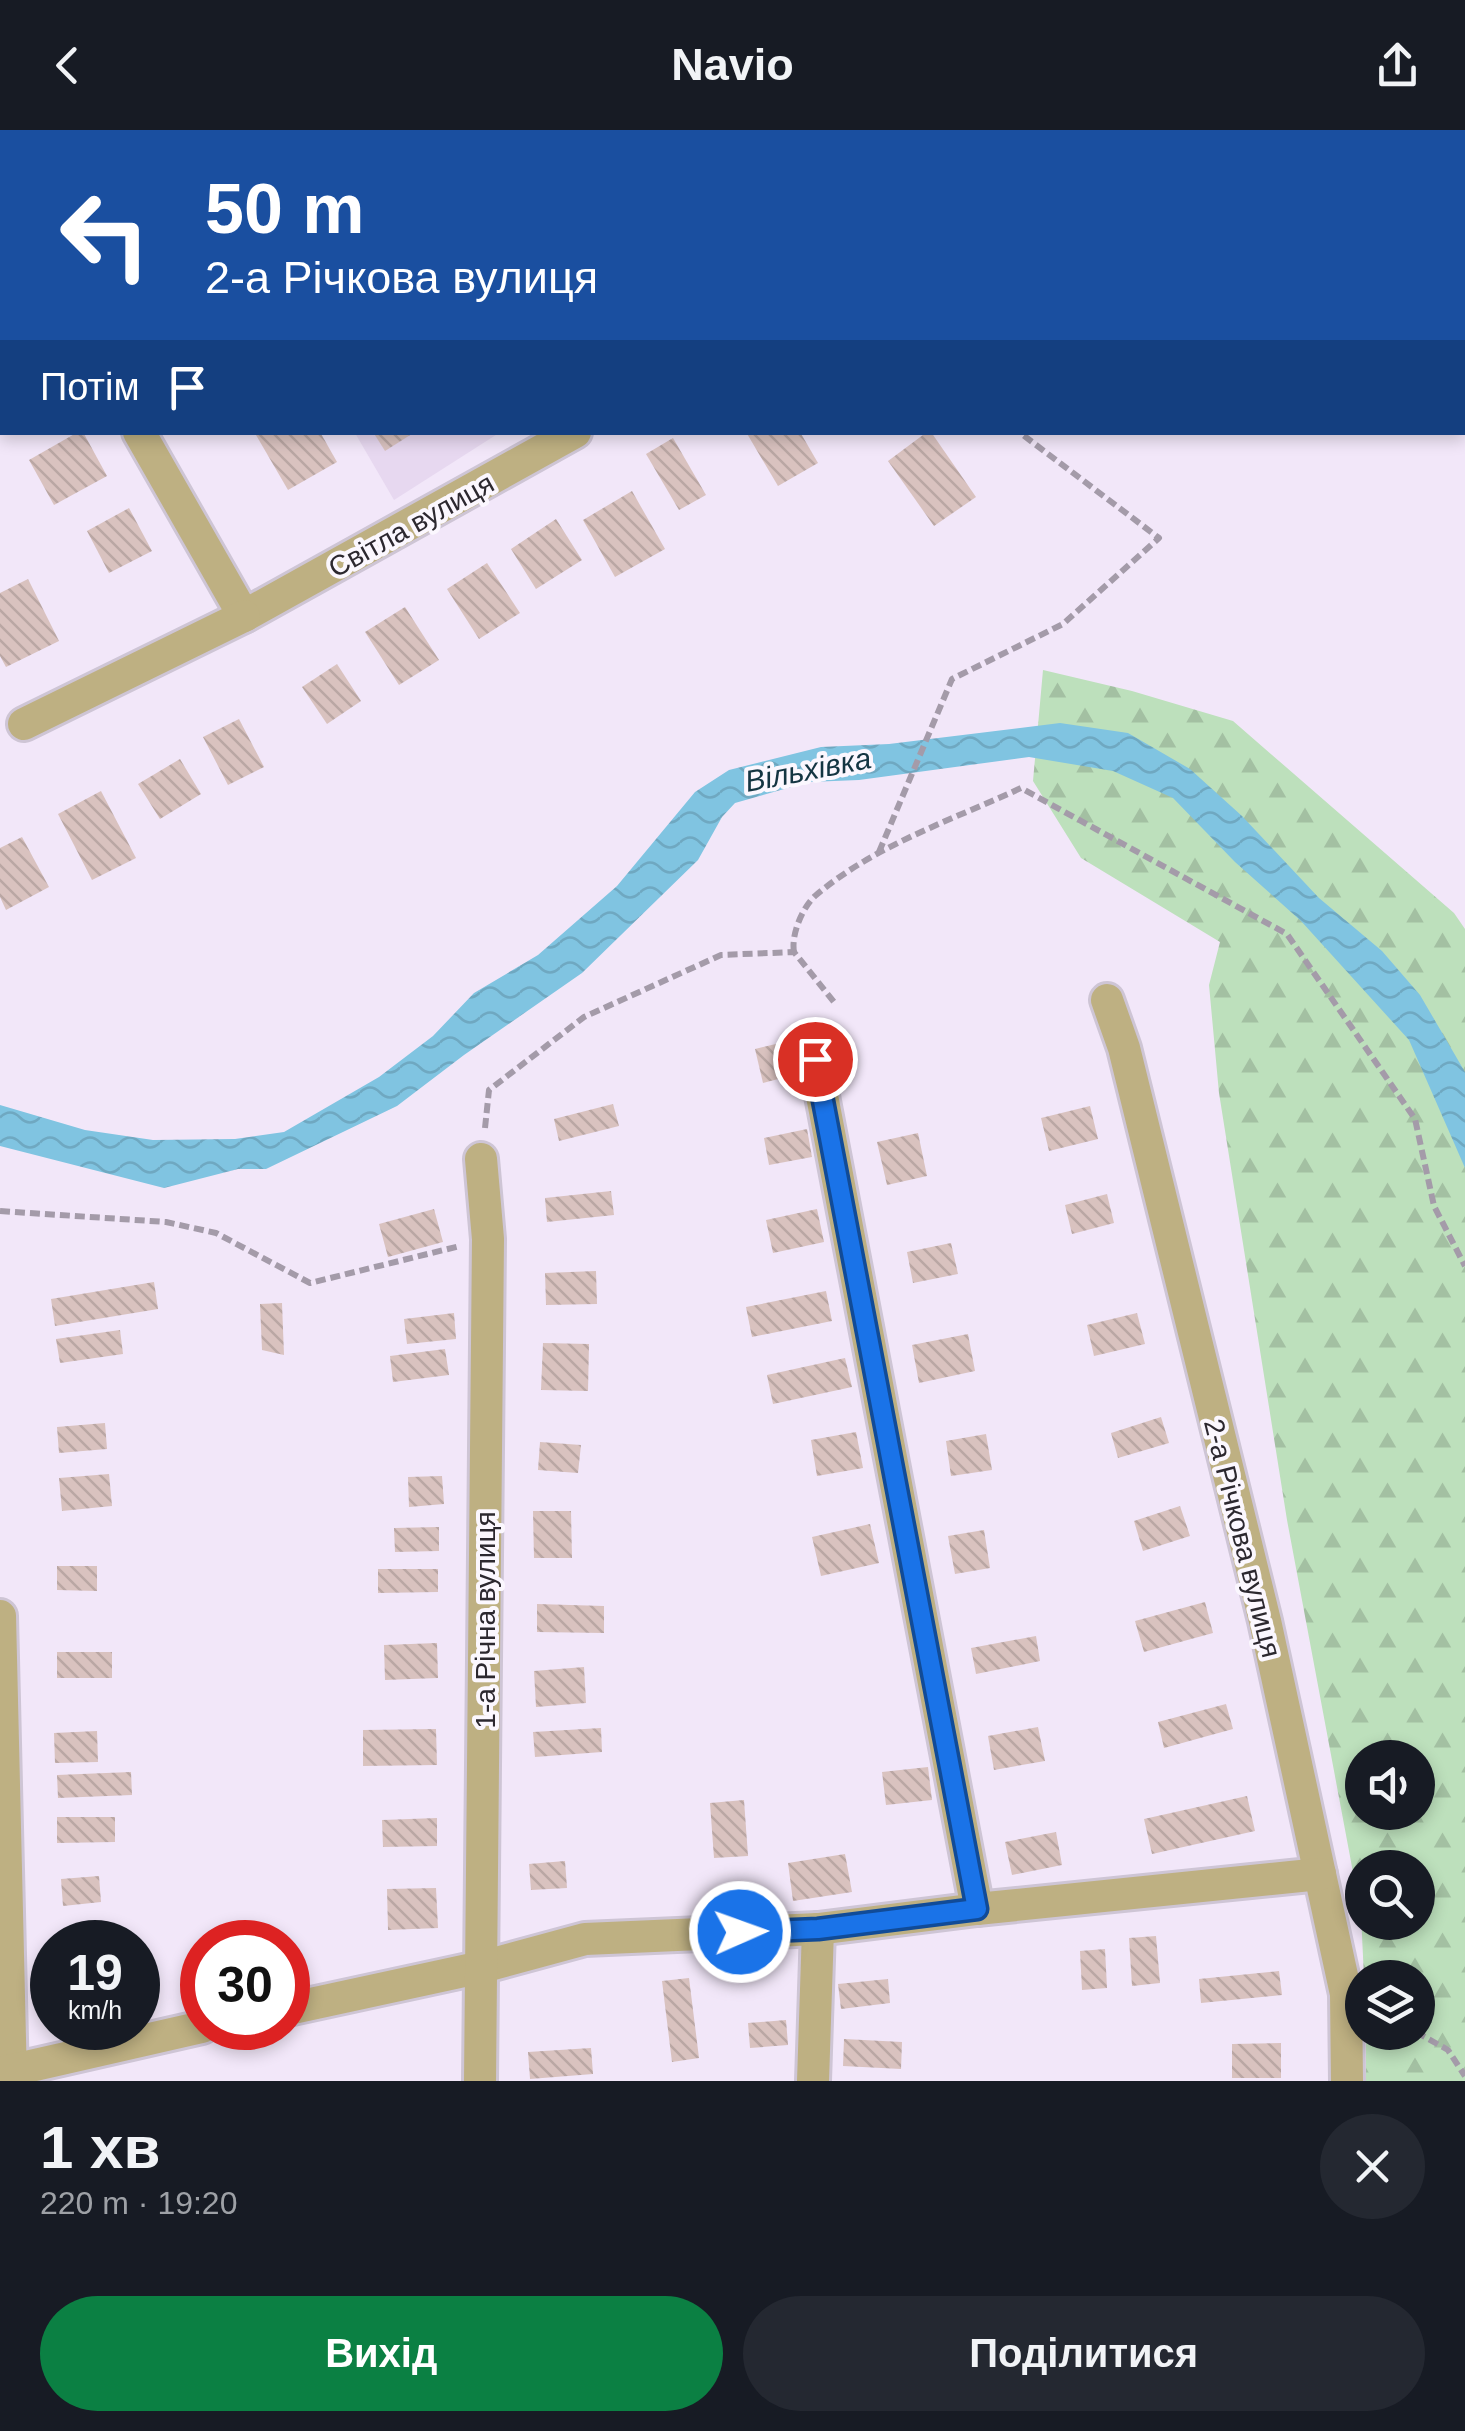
<!DOCTYPE html>
<html lang="uk">
<meta charset="utf-8">
<style>
body{margin:0;font-family:Helvetica,sans-serif;background:#242831;color:#f1f3f6;height:100vh;display:flex;flex-direction:column;font-size:38px;white-space:nowrap}
*{box-sizing:border-box;margin:0}
p{font-size:32px;color:#9ea1a6}
.icon{flex:none;width:55px;height:55px;fill:none;stroke:currentColor;stroke-width:2;stroke-linecap:round;stroke-linejoin:round}
.map{position:relative;height:1951px;overflow:hidden}
.sheet{display:flex;flex-direction:column;background:#171b24;flex:1}
.sheet>*{flex:none}
.guide{position:absolute;left:0px;top:0px;width:1465px;height:305px;box-shadow:0 5px 15px #0003;background:#1a4fa0;color:#fff;overflow:hidden}
.fabs{position:absolute;left:1345px;top:1610px;display:grid;gap:20px}
.fabs a{display:grid;place-items:center;width:90px;height:90px;border-radius:50%;background:#171b24;box-shadow:0 5px 15px #0003;font-size:50px}
.speed{position:absolute;left:30px;top:1790px;display:flex;gap:20px;font-size:50px;font-weight:700;text-align:center}
.speed>*{display:grid;place-content:center;width:130px;height:130px;border-radius:50%;background:#171b24;box-shadow:0 5px 15px #0003;line-height:1}
.speed small{font-size:25px;font-weight:400}
.speed .limit{border:15px solid #d22;background:#fff;color:#111}
.pin{position:absolute;display:grid;place-items:center;width:85px;height:85px;color:#fff;margin:-42px;border:5px solid #fff;border-radius:50%;box-shadow:0 2px 10px #0007}
.me{position:absolute;width:110px;margin:-55px;rotate:88deg;stroke-linejoin:round;filter:drop-shadow(0 0 8px #0008)}
.turn{display:flex;align-items:center;gap:35px;height:210px;padding:0 40px;font-size:45px}
.turn .icon{width:130px;height:130px;stroke-width:2.5}
.turn b{display:block;font-size:70px;line-height:85px}
.then{display:flex;align-items:center;height:95px;padding:0 40px;background:#0003;gap:20px;font-size:38px}
.round{display:grid;place-items:center;flex:none;width:105px;height:105px;border-radius:52px;background:#242831}
.headline{display:flex;align-items:center;justify-content:space-between;height:170px;padding:0 40px}
h1{font-size:60px;font-weight:700;line-height:75px}
.action{display:flex;gap:20px;margin-top:auto;padding:20px 40px}
.action a{flex:1;height:115px;border-radius:60px;background:#0b8043;color:#fff;font-size:40px;font-weight:700;line-height:115px;text-align:center}
.action a+a{background:#242831;color:#f1f3f6}
header{display:flex;justify-content:space-between;align-items:center;height:130px;padding:0 40px;background:#171b24;font-size:45px;font-weight:700}
.map>svg:first-child{display:block}
.built{fill:#e7d8f0}
.forest{fill:url(#forest-firs);fill-rule:evenodd}
.water{fill:url(#water-waves)}
.building{fill:url(#building-back-hatch)}
.lines{fill:none;stroke-linecap:round;stroke-linejoin:round}
.minor-casing{stroke:#cec5d5;stroke-width:38}
.path{stroke:#a49ba9;stroke-width:6;stroke-dasharray:10 5;stroke-linecap:butt}
.minor{stroke:#beb082;stroke-width:32}
.route-casing{stroke:#114b97;stroke-width:25}
.route{stroke:#1a73e8;stroke-width:18}
.labels{text-anchor:middle;stroke-width:8;stroke-linejoin:round;paint-order:stroke}
.street-label{font-size:28px;fill:#2c282f;stroke:#fbf7fe}
.water-label{font-size:30px;font-style:italic;fill:#143542;stroke:#fbf7fe}
</style>
<header><svg class="icon" aria-label="back" viewBox="0 0 24 24"><path d="M15 5l-7 7 7 7"/></svg>Navio<svg class="icon" aria-label="share" viewBox="0 0 24 24"><path d="M12 15V3M7 8l5-5 5 5M5 13v7h14v-7"/></svg></header>
<div class="map">
<svg width="1465" height="1951" viewBox="0 0 1465 1951">
<defs>
<pattern id="forest-firs" width="22" height="20" patternUnits="userSpaceOnUse" patternTransform="scale(2.5)"><rect width="22" height="20" fill="#bde0bc"/><path d="M5 1l3.5 6h-7zM16 11l3.5 6h-7z" fill="#a3c0a2"/></pattern>
<pattern id="water-waves" width="16" height="10" patternUnits="userSpaceOnUse" patternTransform="scale(2.5)"><rect width="16" height="10" fill="#80c4e1"/><path d="M0 5q4-4 8 0t8 0" fill="none" stroke="#6fa8c1"/></pattern>
<pattern id="building-back-hatch" width="6" height="6" patternUnits="userSpaceOnUse" patternTransform="scale(2.5)"><rect width="6" height="6" fill="#d9c2bf"/><path d="M-1 5l2 2M0 0l6 6M5-1l2 2" fill="none" stroke="#baa7a4"/></pattern>
</defs>
<rect width="100%" height="100%" fill="#f2e7f9"/>
<!-- built -->
<g class="built">
<polygon points="173,0 937,0 175,2"/>
<polygon points="355,303 499,303 394,370"/>
</g>
<!-- forest -->
<path class="forest" d="M1043,540L1132,561L1233,591L1454,783L1465,799V1951H1366V1903L1418,1902V1848L1364,1847L1361,1785L1287,1390L1219,963L1209,855L1220,812L1081,728L1033,651ZM1362,1628H1418V1682H1362ZM1362,1738H1418V1792H1362Z"/>
<!-- water -->
<polygon class="water" points="1060,593 1128,603 1190,639 1242,686 1319,768 1382,821 1420,865 1465,942 1465,1038 1409,910 1301,791 1235,732 1173,668 1113,641 1029,627 859,650 809,652 735,673 722,687 698,730 582,843 464,925 397,976 266,1039 238,1039 164,1058 0,1016 0,975 85,1000 153,1010 235,1009 284,1002 379,947 433,906 474,863 538,825 617,756 695,662 729,640 821,617 889,614"/>
<!-- building -->
<g class="building">
<polygon points="78,302 83,302 107,346 54,375 29,330"/>
<polygon points="260,302 320,302 337,332 288,360 256,305"/>
<polygon points="373,302 415,302 385,321"/>
<polygon points="746,302 800,302 818,333 778,356"/>
<polygon points="927,302 931,302 976,367 934,396 888,331"/>
<polygon points="673,308 706,365 679,380 646,324"/>
<polygon points="632,361 665,419 615,447 583,390"/>
<polygon points="129,378 152,421 109,443 87,401"/>
<polygon points="556,389 582,430 536,459 511,419"/>
<polygon points="487,433 520,483 479,509 447,459"/>
<polygon points="28,449 59,511 6,537 0,526 0,463"/>
<polygon points="405,477 439,530 399,555 365,502"/>
<polygon points="337,534 361,571 327,594 302,557"/>
<polygon points="239,589 264,637 228,655 203,607"/>
<polygon points="180,629 201,664 160,689 138,654"/>
<polygon points="101,661 136,728 92,750 58,684"/>
<polygon points="22,707 49,757 6,780 0,767 0,718"/>
<polygon points="793,910 801,943 763,953 755,919"/>
<polygon points="613,974 619,996 559,1011 554,989"/>
<polygon points="1090,976 1098,1009 1049,1021 1041,988"/>
<polygon points="807,999 812,1027 769,1035 764,1008"/>
<polygon points="918,1003 927,1046 887,1055 877,1012"/>
<polygon points="611,1061 614,1085 547,1092 545,1068"/>
<polygon points="1107,1064 1114,1093 1072,1104 1065,1075"/>
<polygon points="434,1079 443,1112 388,1127 379,1094"/>
<polygon points="817,1079 824,1112 773,1123 766,1090"/>
<polygon points="951,1113 958,1144 913,1153 907,1122"/>
<polygon points="596,1141 597,1174 546,1175 545,1143"/>
<polygon points="154,1152 158,1179 55,1196 51,1169"/>
<polygon points="826,1161 832,1191 752,1207 746,1177"/>
<polygon points="282,1173 284,1225 262,1220 260,1174"/>
<polygon points="454,1183 456,1209 407,1214 404,1189"/>
<polygon points="1137,1183 1145,1214 1094,1226 1087,1195"/>
<polygon points="120,1200 123,1224 60,1233 56,1209"/>
<polygon points="968,1204 975,1241 919,1253 912,1215"/>
<polygon points="543,1213 589,1214 588,1261 541,1260"/>
<polygon points="445,1219 449,1245 393,1252 390,1226"/>
<polygon points="845,1228 852,1257 773,1274 767,1245"/>
<polygon points="1161,1287 1169,1313 1118,1328 1111,1303"/>
<polygon points="105,1293 107,1319 59,1323 57,1297"/>
<polygon points="856,1302 863,1338 817,1346 811,1310"/>
<polygon points="986,1304 992,1340 951,1346 946,1311"/>
<polygon points="540,1312 581,1315 578,1343 538,1340"/>
<polygon points="109,1344 112,1376 62,1381 59,1348"/>
<polygon points="442,1346 444,1374 409,1377 408,1347"/>
<polygon points="1180,1376 1190,1406 1143,1421 1134,1391"/>
<polygon points="533,1381 571,1381 572,1428 534,1428"/>
<polygon points="870,1394 879,1433 821,1446 812,1407"/>
<polygon points="439,1397 439,1421 395,1422 394,1398"/>
<polygon points="984,1400 990,1438 955,1444 948,1406"/>
<polygon points="57,1436 97,1436 97,1461 57,1460"/>
<polygon points="378,1439 438,1439 438,1462 378,1463"/>
<polygon points="1205,1472 1213,1503 1144,1522 1135,1491"/>
<polygon points="537,1474 604,1476 604,1503 537,1502"/>
<polygon points="1036,1506 1040,1531 976,1544 971,1518"/>
<polygon points="437,1513 438,1548 385,1550 384,1515"/>
<rect x="57" y="1522" width="55" height="26"/>
<polygon points="584,1537 586,1573 536,1577 534,1541"/>
<polygon points="1226,1574 1233,1599 1164,1618 1158,1592"/>
<polygon points="1038,1597 1045,1631 994,1640 988,1606"/>
<polygon points="601,1598 602,1622 535,1627 533,1602"/>
<polygon points="436,1599 437,1635 363,1636 363,1600"/>
<polygon points="97,1601 98,1632 55,1633 54,1603"/>
<polygon points="928,1637 932,1670 886,1675 882,1642"/>
<polygon points="131,1642 132,1665 58,1668 57,1645"/>
<polygon points="1247,1666 1255,1701 1152,1724 1144,1689"/>
<polygon points="744,1670 748,1726 714,1728 710,1673"/>
<polygon points="57,1687 115,1687 115,1712 57,1713"/>
<polygon points="437,1688 437,1716 383,1717 382,1690"/>
<polygon points="1056,1702 1062,1735 1012,1745 1005,1712"/>
<polygon points="845,1724 852,1762 793,1771 788,1733"/>
<polygon points="565,1731 567,1758 531,1760 529,1734"/>
<polygon points="99,1746 101,1772 63,1776 61,1749"/>
<polygon points="436,1758 438,1798 388,1800 387,1759"/>
<polygon points="1156,1806 1160,1853 1132,1856 1129,1808"/>
<polygon points="1105,1819 1107,1858 1082,1860 1080,1821"/>
<polygon points="1279,1841 1282,1865 1201,1873 1199,1849"/>
<polygon points="689,1848 699,1928 672,1932 662,1851"/>
<polygon points="888,1849 890,1873 841,1879 838,1854"/>
<polygon points="786,1890 788,1915 750,1918 748,1893"/>
<polygon points="844,1909 902,1912 901,1939 843,1936"/>
<polygon points="1281,1913 1281,1948 1232,1948 1232,1914"/>
<polygon points="591,1918 593,1944 530,1949 528,1922"/>
</g>
<g class="lines">
<defs>
<g id="minor">
<polyline points="1014,2 1018,0"/>
<polyline points="0,36 2,42"/>
<polyline points="139,302 244,486 575,302"/>
<polyline points="24,594 244,486"/>
<polyline points="1107,870 1124,918 1265,1491 1346,1864 1347,1951"/>
<polyline points="815,929 977,1779"/>
<polyline points="0,1486 11,1951"/>
<polyline points="288,1879 482,1837 585,1809 818,1799 977,1779 1320,1744"/>
<polyline points="0,1943 202,1897"/>
<polyline points="480,1951 488,1109 481,1029"/>
<polyline points="813,1951 818,1799"/>
</g>
</defs>
<!-- minor casing -->
<use href="#minor" class="minor-casing"/>
<!-- path -->
<g class="path">
<polyline points="879,722 952,549 1063,494 1159,408 1019,302"/>
<path d="M794,822C791,805 802,778 815,766C873,716 952,690 1021,658L1287,804L1415,989L1434,1076L1465,1136"/>
<polyline points="485,998 489,960 584,887 721,825 794,822 834,872"/>
<polyline points="0,1081 166,1092 216,1103 310,1153 460,1116"/>
<polyline points="1416,1902 1448,1920 1465,1946"/>
</g>
<!-- minor -->
<use href="#minor" class="minor"/>
</g>
<g class="lines">
<defs>
<polyline id="route" points="740,1802 818,1799 977,1779 815,929"/>
</defs>
<!-- route casing -->
<use href="#route" class="route-casing"/>
<!-- route -->
<use href="#route" class="route"/>
</g>
<g class="labels">
<!-- street labels -->
<g class="street-label">
<text transform="translate(411 395) rotate(-29)" y="10">Світла вулиця</text>
<text transform="translate(1243 1408) rotate(76)" y="10">2-а Річкова вулиця</text>
<text transform="translate(485 1490) rotate(-90)" y="10">1-а Річна вулиця</text>
</g>
<!-- water labels -->
<g class="water-label">
<text transform="translate(808 640) rotate(-11)" y="10">Вільхівка</text>
</g>
</g>
</svg>
<div class="fabs">
<a><svg class="icon" aria-label="sound" viewBox="0 0 24 24"><path d="M4 9h4l5-4v14l-5-4H4zM17 9q2 3 0 6"/></svg></a>
<a><svg class="icon" aria-label="search" viewBox="0 0 24 24"><circle cx="10" cy="10" r="6"/><path d="M15 15l6 6"/></svg></a>
<a><svg class="icon" aria-label="layers" viewBox="0 0 24 24"><path d="M12 4l9 5-9 5-9-5zM3 14l9 5 9-5"/></svg></a>
</div>
<div class="speed"><div>19<small>km/h</small></div><div class="limit">30</div></div>
<div class="pin" style="left:815px;top:929px;background:#d93025"><svg class="icon" aria-label="arrive" viewBox="0 0 24 24"><path d="M6 21V4h12l-3 4 3 4H6"/></svg></div>
<svg class="me" style="left:740px;top:1802px" viewBox="-20 -20 40 40"><circle r="17" fill="#1a73e8" stroke="#fff" stroke-width="3"/><path d="M0-11L8 9 0 5-8 9z" fill="#fff"/></svg>
<div class="guide">
<div class="turn"><svg class="icon" aria-label="left" viewBox="0 0 24 24"><path d="M17 20v-9H6M10 6l-5 5 5 5"/></svg><div><b>50 m</b>2-а Річкова вулиця</div></div>
<div class="then">Потім<svg class="icon" aria-label="arrive" viewBox="0 0 24 24"><path d="M6 21V4h12l-3 4 3 4H6"/></svg></div>
</div>
</div>
<section class="sheet">
<div class="headline"><div><h1>1 хв</h1><p>220 m · 19:20</p></div><a class="round"><svg class="icon" aria-label="close" viewBox="0 0 24 24"><path d="M6 6l12 12M18 6L6 18"/></svg></a></div>
<div class="action"><a>Вихід</a><a>Поділитися</a></div>
</section>
